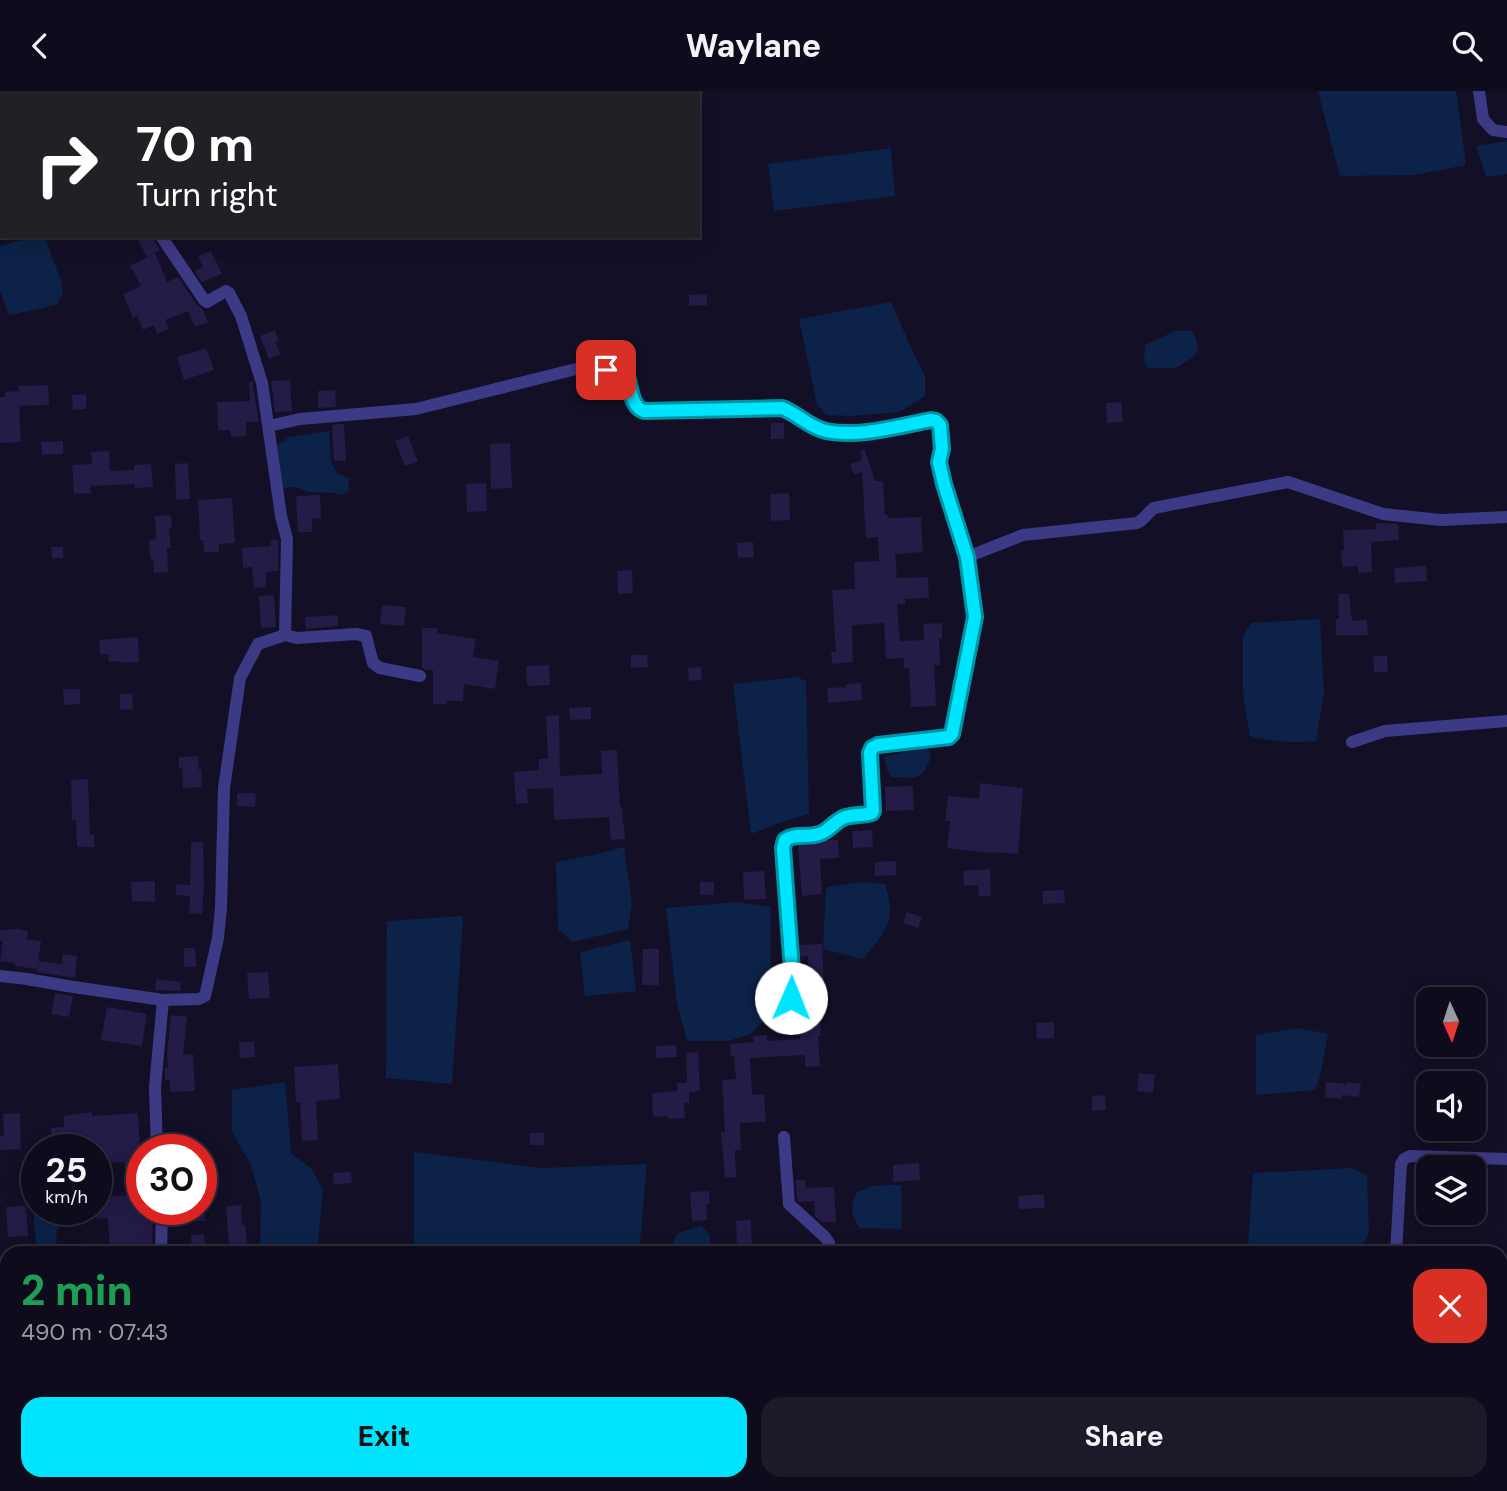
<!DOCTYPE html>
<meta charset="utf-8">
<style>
body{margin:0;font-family:"DM Sans",sans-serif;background:#1c1929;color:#f1f3f6;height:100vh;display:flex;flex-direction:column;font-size:26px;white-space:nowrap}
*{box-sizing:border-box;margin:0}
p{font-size:23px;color:#9b9ba3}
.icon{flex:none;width:38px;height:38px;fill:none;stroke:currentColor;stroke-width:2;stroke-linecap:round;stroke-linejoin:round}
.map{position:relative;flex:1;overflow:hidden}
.sheet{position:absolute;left:0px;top:1155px;width:1508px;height:245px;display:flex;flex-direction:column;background:#0e0b1c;border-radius:21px 21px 0 0;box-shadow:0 4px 18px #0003,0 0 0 2px #2e2b3b}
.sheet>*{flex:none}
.banner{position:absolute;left:0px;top:0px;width:700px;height:147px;box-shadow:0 4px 18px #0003,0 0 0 2px #2e2b3b;background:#202124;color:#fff;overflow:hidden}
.needle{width:46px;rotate:177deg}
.tools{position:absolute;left:1416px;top:896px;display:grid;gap:14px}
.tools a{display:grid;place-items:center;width:70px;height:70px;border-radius:14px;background:#0e0b1c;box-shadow:0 4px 18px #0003,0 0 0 2px #2e2b3b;font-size:35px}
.speed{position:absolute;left:21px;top:1043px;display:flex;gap:14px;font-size:35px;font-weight:700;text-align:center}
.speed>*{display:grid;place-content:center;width:91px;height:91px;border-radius:50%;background:#0e0b1c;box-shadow:0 4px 18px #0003,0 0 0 2px #2e2b3b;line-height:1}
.speed small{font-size:18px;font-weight:400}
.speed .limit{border:10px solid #d22;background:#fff;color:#111}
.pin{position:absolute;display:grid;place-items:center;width:60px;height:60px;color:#fff;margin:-30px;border-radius:14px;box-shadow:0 4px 10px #0006}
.me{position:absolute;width:77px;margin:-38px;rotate:1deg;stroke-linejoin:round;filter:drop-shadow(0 0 5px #0008)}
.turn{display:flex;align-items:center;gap:24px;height:147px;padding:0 21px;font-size:32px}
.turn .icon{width:91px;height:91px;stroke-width:2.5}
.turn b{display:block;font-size:49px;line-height:60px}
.round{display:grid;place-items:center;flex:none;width:74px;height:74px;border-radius:21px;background:#1c1929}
.overview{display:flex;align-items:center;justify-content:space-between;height:119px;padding:0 21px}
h1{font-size:42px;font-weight:800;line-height:52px;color:#1e9e55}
.button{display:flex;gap:14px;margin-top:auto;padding:14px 21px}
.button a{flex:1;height:80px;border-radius:21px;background:#00e5ff;color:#111;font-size:28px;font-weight:800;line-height:80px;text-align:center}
.button a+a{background:#1c1929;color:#f1f3f6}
header{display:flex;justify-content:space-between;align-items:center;height:91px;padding:0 21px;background:#0e0b1c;font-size:32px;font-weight:800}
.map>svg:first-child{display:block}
.water{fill:#0c2248}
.building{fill:#241b47}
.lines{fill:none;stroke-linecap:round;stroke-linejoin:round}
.minor{stroke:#3d3a85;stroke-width:12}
.route-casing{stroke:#0095a6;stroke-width:18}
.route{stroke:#00e5ff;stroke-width:12}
</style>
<header><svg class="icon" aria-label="back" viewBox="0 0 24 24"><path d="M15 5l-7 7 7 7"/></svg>Waylane<svg class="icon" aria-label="search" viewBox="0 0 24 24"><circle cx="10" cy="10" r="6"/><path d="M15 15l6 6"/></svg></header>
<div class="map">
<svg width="1507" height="1400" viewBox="0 0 1507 1400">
<rect width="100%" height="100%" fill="#130f26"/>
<!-- water -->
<g class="water">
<polygon points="1318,0 1456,0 1466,74 1415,84 1340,85"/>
<polygon points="1507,50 1507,83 1486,86 1476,55"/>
<polygon points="891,57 895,105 774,120 768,73"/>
<polygon points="36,145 44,145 60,187 63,201 57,214 9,224 0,200 0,155"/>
<polygon points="891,211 912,259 925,285 925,305 900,321 851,325 826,324 817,313 799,228"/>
<polygon points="1175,240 1193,240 1198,256 1195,265 1176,277 1148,277 1144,270 1145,254"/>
<polygon points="329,340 331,372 338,383 349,387 348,401 341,404 335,402 309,401 296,396 279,397 276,356 289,346"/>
<path d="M1320,528L1324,602L1316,650C1293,652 1273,651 1250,645L1243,603V546L1251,532Z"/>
<polygon points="797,586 806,590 809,723 782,731 751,743 733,593"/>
<path d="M927,656L931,665C922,692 916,686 891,686L886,675L884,666Z"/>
<polygon points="624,756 632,813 628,838 572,851 558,838 556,771 594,764"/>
<path d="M861,791L885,793C887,801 890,809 890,817C891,836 875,855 862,868L823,858L826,796Z"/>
<polygon points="737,811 771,816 770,923 751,943 728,950 687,950 677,912 666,817"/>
<polygon points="463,825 452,993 386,987 387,830"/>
<polygon points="630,849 636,900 585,905 580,861"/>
<polygon points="1298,937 1328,943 1320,985 1315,999 1256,1004 1256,944"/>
<polygon points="285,991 291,1062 311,1077 323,1099 317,1162 260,1162 261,1111 251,1074 232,1041 232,999"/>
<polygon points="414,1061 541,1077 647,1073 640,1151 637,1162 414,1162"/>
<polygon points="1352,1077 1367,1085 1369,1142 1359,1162 1288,1160 1248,1153 1253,1082"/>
<polygon points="35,1084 37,1084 37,1118 75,1118 75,1127 57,1138 56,1157 37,1160 34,1131"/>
<path d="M887,1094H901L902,1138L860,1137C850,1123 850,1117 857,1101L872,1095Z"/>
<polygon points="701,1135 710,1144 711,1162 658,1162 658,1160 670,1157 678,1142"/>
<polygon points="7,1208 7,1286 0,1287 0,1209"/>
<polygon points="7,1295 7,1393 93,1393 91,1400 0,1400 0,1296"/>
<polygon points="166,1393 271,1393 272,1400 167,1400"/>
<polygon points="501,1393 632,1393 630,1395 631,1400 501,1400"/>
<rect x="676" y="1393" width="143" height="7"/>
<polygon points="1084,1393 1142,1393 1141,1400 1083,1400"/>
<polygon points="1160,1393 1264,1393 1262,1400 1159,1400"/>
</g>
<!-- building -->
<g class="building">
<polygon points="145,145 152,145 160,159 147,166 138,149"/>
<polygon points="211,160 222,183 202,191 195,180 203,176 198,165"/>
<polygon points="155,162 167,191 178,186 197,214 203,219 208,231 195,236 188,220 165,229 169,238 157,243 154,234 143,239 137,225 133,227 123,203 141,195 130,175"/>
<polygon points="707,203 707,214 689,215 689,204"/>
<polygon points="275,239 279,249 275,251 281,263 269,268 260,245"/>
<polygon points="206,257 214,279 184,289 177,266"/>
<polygon points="290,289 292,320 275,321 271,290"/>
<polygon points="249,291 253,291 253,294 259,331 246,331 246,345 231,346 230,339 218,339 217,311 250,310"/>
<polygon points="48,294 49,314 19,315 21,351 0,352 0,306 5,306 5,301 19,300 18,295"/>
<polygon points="335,299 336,316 318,317 318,300"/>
<polygon points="86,303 86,318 73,319 72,304"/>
<polygon points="1121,311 1123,331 1107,332 1106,312"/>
<rect x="771" y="332" width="13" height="16"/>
<polygon points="342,333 344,333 346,370 334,370 332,334"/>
<polygon points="408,345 418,371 405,375 395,350"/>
<polygon points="63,350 63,363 42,364 41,351"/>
<polygon points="510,352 512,397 491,398 490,353"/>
<polygon points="861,359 865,359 875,390 883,390 885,424 888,424 888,427 921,426 923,461 895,463 897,487 928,486 929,507 905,508 905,513 897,513 900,550 924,549 923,533 942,532 942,548 939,548 940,574 934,574 936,615 911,616 909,577 904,578 904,567 886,568 884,532 852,534 853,571 832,573 831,561 836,561 832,499 855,498 854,471 879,470 878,446 866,447 862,381 854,384 850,373 861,370"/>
<polygon points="109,360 110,380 134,379 134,374 151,373 153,396 135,397 135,393 90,395 91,402 74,403 72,374 92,373 91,361"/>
<polygon points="188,372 190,408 176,409 175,373"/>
<polygon points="486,392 487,420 467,421 466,393"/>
<polygon points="789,402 790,429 771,430 770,403"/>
<polygon points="320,404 321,427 312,428 312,441 298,441 296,405"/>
<polygon points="232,407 235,452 219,453 219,461 204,461 203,449 200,449 198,409"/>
<polygon points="171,424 172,437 169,437 171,457 167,457 168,481 154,482 153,468 150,468 149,449 156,448 155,425"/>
<polygon points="1376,432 1398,433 1399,449 1371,451 1372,481 1358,482 1358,475 1342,476 1341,459 1344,459 1343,439 1376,438"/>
<polygon points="270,449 278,449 278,480 266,481 266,496 254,497 252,476 243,477 242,457 271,455"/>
<polygon points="753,451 754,466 738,467 737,452"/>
<polygon points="51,456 63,456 63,467 52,467"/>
<polygon points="1426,475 1427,490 1395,492 1394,477"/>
<polygon points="632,479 633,502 618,503 617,480"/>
<polygon points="1338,503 1349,503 1352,530 1367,529 1368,544 1336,544 1336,528 1339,528"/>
<polygon points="274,504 276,536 261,537 259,505"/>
<polygon points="382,514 406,516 404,535 380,533"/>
<polygon points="338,524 338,535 306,538 305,526"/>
<polygon points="422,537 437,537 437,542 476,548 473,566 499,570 495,598 464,593 463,610 447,610 447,613 433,613 433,579 427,579 422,577"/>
<polygon points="138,546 139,571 121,572 121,570 109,571 108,563 100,563 99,549"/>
<polygon points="631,564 647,564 648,576 631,577"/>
<polygon points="1373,565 1387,565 1388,581 1374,581"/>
<polygon points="549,574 550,594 527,595 526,575"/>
<polygon points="701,576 702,589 689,590 688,577"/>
<polygon points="861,592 862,609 828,612 827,597 846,596 846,593"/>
<polygon points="63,598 80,598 80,613 64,614"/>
<polygon points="120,603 132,603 133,618 120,619"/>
<polygon points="591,616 591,628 570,629 569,617"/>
<polygon points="559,624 560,685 602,683 601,660 617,659 620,716 622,716 625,748 611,749 609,726 554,729 553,697 527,698 528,712 516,713 514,681 539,679 539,668 548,668 546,625"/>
<polygon points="198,665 199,679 201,678 202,696 183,697 182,677 179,677 179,666"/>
<polygon points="88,688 90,744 94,744 94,756 77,756 76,729 72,730 71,689"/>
<polygon points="980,692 1023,697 1018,763 989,761 989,762 947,757 950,730 945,730 948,705 979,708"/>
<polygon points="913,695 914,719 886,720 885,696"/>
<polygon points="237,702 256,702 255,716 237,715"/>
<polygon points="872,739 873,756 853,757 852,740"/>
<polygon points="827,749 838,749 839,767 820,768 822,803 802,805 798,754 816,753"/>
<polygon points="191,751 203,751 204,795 202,823 189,822 190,805 176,804 176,793 190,794"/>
<polygon points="896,770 896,784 875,785 875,771"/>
<polygon points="990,778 991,805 979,805 978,794 964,795 963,780"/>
<polygon points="764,780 766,808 744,809 743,781"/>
<polygon points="155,790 155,811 132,810 131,791"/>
<rect x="700" y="791" width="14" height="13"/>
<polygon points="1064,799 1065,812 1043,813 1043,800"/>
<polygon points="907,821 922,826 918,837 903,832"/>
<polygon points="18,838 28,840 27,848 41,850 37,878 15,875 15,872 0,870 3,850 0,850 0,839"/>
<polygon points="822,853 824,893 810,894 808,865 800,866 799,854"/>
<polygon points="184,857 195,857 196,876 184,876"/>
<polygon points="643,858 659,858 659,894 642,894"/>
<polygon points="63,863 77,865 75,887 37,881 38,870 62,873"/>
<polygon points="268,881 270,907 249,908 247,882"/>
<polygon points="156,888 181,891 180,900 155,899"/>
<polygon points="55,902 73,905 69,926 51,923"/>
<polygon points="818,909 821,945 818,945 820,975 805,976 805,964 750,967 752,1004 764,1003 766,1031 740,1032 741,1059 735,1059 736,1086 725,1087 721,1041 725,1041 722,989 736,988 734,965 731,965 730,953 754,951 753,945 767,944 767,950 800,948 799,910"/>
<polygon points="107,916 147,923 142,955 101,949"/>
<polygon points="171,924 187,926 183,964 193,963 195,1000 170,1001 170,989 165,989 165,977 168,977 167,964"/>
<polygon points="1054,931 1054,947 1037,948 1036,932"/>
<polygon points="239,951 254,951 255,966 240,967"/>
<polygon points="676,954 677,966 656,967 656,955"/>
<polygon points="698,961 700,1000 689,1001 689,1012 684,1012 685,1027 668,1028 668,1025 653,1026 652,1002 677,1000 677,992 687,992 686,962"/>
<polygon points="338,973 340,1008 316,1010 318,1049 302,1050 300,1011 296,1011 294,976"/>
<polygon points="1139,982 1155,984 1153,1002 1137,1000"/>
<polygon points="1326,991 1347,993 1347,991 1361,993 1359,1006 1342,1004 1341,1008 1325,1006"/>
<polygon points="1105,1004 1106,1019 1092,1020 1092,1005"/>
<polygon points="92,1021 92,1025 138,1022 141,1076 125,1077 125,1071 96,1073 96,1059 52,1059 51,1037 64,1036 64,1025"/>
<polygon points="20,1022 21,1058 0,1059 0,1045 4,1045 3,1023"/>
<rect x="530" y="1042" width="14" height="12"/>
<polygon points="919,1072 920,1089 893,1091 893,1074"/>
<polygon points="351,1081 352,1092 334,1094 333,1082"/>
<polygon points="213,1088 214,1110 201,1111 201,1089"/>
<polygon points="796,1089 805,1089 806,1097 834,1096 836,1131 822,1131 815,1125 814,1110 800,1111 797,1109"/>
<polygon points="709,1100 709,1113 706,1113 707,1129 692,1130 690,1101"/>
<polygon points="1044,1103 1045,1117 1019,1118 1018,1105"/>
<polygon points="136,1104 137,1113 142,1113 142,1118 153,1118 152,1162 110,1162 108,1127 96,1128 96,1106"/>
<polygon points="241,1114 242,1134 245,1134 247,1154 229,1155 226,1115"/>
<polygon points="26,1115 28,1145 8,1146 6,1116"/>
<polygon points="193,1118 204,1118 205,1130 194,1130"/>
<polygon points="751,1129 752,1159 737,1160 736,1130"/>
<polygon points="204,1143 206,1162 192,1162 191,1144"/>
</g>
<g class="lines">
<!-- minor -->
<g class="minor">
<polyline points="1479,0 1483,28 1493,39 1507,41"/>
<polyline points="179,2 181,0"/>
<polyline points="161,145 204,209 207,211 226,200 229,202 241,225 262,292 281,425 287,448 285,544"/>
<path d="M269,335L300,328L416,318L584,276L606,279L628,289C632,300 632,316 644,320L782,317C798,323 809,336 826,340C860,347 898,335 931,329L936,330L940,334L942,357L939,371L967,466L1023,444L1137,432C1144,429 1147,422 1154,417L1288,391L1383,423L1441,429L1507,426"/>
<polyline points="1352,651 1385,640 1507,630"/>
<polyline points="0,885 27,888 67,895 163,909"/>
<path d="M780,937C800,914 790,858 788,829C786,805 785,781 783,757L785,749C796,742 807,747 819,743C829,740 834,731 843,727C852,723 863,725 872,722L873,721L870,662L872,657L878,654L949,646L952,643L975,526L967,466"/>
<polyline points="784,1046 789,1113 825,1146 829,1152 831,1162"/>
<polyline points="157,1059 155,996 163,909 199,908 205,905 218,847 221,817 224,697 240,587 258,553 285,544 297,547 356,543 366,545 373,572 380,577 420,585"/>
<polyline points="161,1162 162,1118"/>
<polyline points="1396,1162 1401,1073 1404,1068 1410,1065 1507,1068"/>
<polyline points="158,1393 158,1400"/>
<polyline points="295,1393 297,1400"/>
<polyline points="843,1393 844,1400"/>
<polyline points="1383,1393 1383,1400"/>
</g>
</g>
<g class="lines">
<defs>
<path id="route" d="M606,279L628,289C631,300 632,316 644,320L782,317C798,323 809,336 826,340C858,347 899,335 931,329L936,330L940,334L942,358L939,371L944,393L967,466L975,526L952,643L949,646L878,654L872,657L870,662L873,720L872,722C863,725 852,723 843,727C834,731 829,740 819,743C807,747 796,742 785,749L783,757L793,893L791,907"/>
</defs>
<!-- route casing -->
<use href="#route" class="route-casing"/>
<!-- route -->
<use href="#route" class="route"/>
</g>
</svg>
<div class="tools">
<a><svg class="needle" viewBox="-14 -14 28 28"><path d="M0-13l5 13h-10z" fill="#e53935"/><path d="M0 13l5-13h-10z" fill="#9b9ba3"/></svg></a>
<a><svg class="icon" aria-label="sound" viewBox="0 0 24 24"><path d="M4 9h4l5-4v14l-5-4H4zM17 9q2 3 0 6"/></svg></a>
<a><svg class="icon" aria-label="layers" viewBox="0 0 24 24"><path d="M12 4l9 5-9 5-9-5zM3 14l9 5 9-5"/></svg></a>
</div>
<div class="speed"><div>25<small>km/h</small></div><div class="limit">30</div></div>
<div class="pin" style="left:606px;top:279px;background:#d93025"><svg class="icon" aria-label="arrive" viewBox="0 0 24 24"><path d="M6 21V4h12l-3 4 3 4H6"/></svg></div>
<svg class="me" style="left:791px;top:907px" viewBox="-20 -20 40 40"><circle r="19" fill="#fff"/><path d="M0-13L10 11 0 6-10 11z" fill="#00e5ff"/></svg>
<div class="banner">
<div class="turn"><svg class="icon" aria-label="right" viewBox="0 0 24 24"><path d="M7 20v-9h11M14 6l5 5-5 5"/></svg><div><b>70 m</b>Turn right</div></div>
</div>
<section class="sheet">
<div class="overview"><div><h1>2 min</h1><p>490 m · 07:43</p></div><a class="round" style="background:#d93025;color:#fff"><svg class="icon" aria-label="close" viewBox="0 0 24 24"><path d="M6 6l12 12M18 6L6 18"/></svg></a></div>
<div class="button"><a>Exit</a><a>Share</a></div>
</section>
</div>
